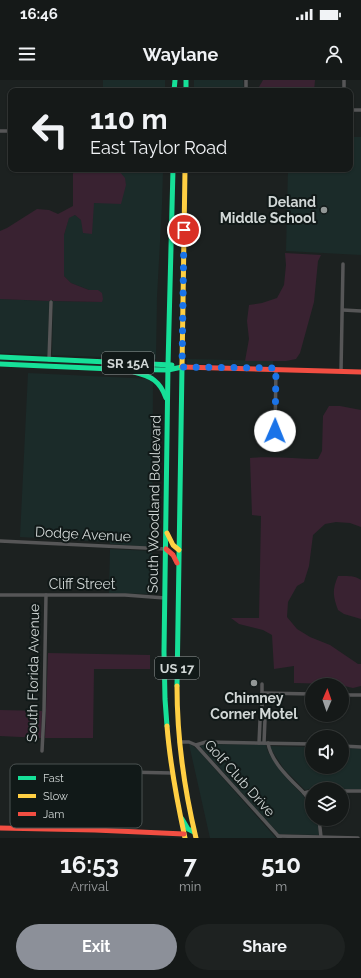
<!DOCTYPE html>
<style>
body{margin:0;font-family:Raleway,sans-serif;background:#1e2221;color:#f1f3f6;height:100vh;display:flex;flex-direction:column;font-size:15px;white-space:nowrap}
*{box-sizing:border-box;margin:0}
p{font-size:13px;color:#9da0a2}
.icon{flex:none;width:22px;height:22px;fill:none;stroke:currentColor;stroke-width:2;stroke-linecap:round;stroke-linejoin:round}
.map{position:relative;height:758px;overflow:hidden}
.details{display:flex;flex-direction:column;background:#151918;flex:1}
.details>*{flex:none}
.banner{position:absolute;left:8px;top:8px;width:345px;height:84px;border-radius:8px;box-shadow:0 1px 3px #0004,0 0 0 1px #343837;background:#151918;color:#f1f3f6;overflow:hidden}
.needle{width:26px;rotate:2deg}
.buttons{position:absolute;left:305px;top:598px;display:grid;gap:8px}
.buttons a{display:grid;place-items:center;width:44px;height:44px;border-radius:50%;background:#151918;box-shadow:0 1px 3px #0004,0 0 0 1px #343837;font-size:20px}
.pin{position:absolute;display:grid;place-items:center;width:34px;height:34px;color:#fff;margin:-17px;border:2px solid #fff;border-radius:50%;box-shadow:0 1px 4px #0007}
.me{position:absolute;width:44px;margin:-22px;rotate:1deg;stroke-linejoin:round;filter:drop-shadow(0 0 3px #0008)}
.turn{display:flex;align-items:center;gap:14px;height:84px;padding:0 16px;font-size:18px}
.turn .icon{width:52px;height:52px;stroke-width:2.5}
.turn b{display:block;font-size:28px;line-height:34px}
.eta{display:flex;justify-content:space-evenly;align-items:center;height:68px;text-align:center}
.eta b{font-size:24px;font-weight:700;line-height:28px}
.button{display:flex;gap:8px;margin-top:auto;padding:8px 16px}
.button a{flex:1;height:46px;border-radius:24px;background:#8c9099;color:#fff;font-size:16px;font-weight:700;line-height:46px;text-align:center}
.button a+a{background:#1e2221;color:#f1f3f6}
.status{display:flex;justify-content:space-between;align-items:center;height:28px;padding:0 20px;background:#151918;direction:ltr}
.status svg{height:11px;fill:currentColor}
header{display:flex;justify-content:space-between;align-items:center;height:52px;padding:0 16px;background:#151918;font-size:18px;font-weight:700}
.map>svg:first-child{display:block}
.built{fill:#1b2b29}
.green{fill:#392231}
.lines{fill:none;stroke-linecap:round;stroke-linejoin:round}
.street{stroke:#565657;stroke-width:3.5}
.fast{stroke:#16e098;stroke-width:5}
.slow{stroke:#ffcf43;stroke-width:5}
.jam{stroke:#f24e42;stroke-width:5}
.route{stroke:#1a73e8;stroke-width:7;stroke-dasharray:0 12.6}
.poi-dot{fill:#929796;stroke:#111918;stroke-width:1.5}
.labels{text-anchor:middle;stroke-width:4;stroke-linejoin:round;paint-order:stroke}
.shield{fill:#111918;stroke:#979e9d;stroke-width:1}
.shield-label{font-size:13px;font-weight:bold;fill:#d1d7d6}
.poi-label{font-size:14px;font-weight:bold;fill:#d1d7d6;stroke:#111918;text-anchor:end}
.street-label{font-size:14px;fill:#d1d7d6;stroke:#111918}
.key{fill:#111918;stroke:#4b5251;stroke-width:1}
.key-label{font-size:11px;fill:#d1d7d6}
</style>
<div class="status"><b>16:46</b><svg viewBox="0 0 49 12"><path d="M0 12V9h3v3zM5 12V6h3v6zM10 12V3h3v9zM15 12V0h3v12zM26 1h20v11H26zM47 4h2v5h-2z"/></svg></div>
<header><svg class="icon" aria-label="menu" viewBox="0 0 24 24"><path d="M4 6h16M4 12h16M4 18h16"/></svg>Waylane<svg class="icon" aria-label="person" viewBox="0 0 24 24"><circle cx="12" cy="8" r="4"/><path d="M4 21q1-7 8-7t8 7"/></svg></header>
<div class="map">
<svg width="361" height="758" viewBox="0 0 361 758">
<rect width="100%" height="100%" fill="#1c2120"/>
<!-- built -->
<g class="built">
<rect x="103" y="0" width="62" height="11"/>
<polygon points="194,0 243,0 244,11 194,11"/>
<polygon points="350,57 361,57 361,175 286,171 288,89 350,89"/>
<polygon points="85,89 163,89 162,125 157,217 156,279 52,275 53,221 102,222 98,210 89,210 71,203 64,196 64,155 69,137 75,135 81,140 94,123 112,90 106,91"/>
<polygon points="0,219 49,221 48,275 0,273"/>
<polygon points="187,279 273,281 273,286 187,284"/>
<polygon points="28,293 153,299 152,467 110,464 110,462 20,457"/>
<polygon points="110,469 152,471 151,514 109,513"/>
<polygon points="189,664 193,666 199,671 276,758 210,758"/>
<polygon points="206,664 266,665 268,672 281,692 292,704 302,714 312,728 312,739 317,739 319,755 279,754 200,666"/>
<polygon points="270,666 312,667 312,687 342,687 342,668 361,669 361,709 311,709 305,710 284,689 271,669"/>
</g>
<!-- green -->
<g class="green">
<polygon points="263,0 315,0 314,11 257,11 259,7"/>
<polygon points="85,89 119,91 125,98 126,105 121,124 94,123 92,154 83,153 81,140 75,135 69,138 64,155 64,196 71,203 89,210 98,210 102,213 103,219 102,222 53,221 53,220 50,220 49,221 0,219 0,151 7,148 37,129 49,130 58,134 73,126 73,94 74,90"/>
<polygon points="285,173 321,175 318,181 314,222 300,273 296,279 286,281 245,281 249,259 247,241 249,225 262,223 277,218 284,205 286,185"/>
<path d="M329,326H340L361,330V447L350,443L336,442L325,444L313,455L309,486L304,502L297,506L288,522L287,537L297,549L310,557L330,565L358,584H361V606L353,608L336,604L294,603V586L274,589L272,555L263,550L239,544L231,538H259L261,436L252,435L250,378C273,376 295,379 318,379L322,371L323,336Z"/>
<path d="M338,496C346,496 355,495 361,500V539L344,534L338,530C333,516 332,510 338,496Z"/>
<polygon points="48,573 150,575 150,589 94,589 93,658 45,658"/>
<polygon points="0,630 42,631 41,658 0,656"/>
</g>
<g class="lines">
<!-- street -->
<g class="street">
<polyline points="246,0 246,11"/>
<polyline points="344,11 344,0"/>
<polyline points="350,30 361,30"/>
<polyline points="0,51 11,51"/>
<polyline points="343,230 361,231"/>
<polyline points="49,280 51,222"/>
<polyline points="276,289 275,351 284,351 292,349"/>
<polyline points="341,291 343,184"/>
<polyline points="0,461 166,469"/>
<polyline points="0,515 125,515 165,518"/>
<polyline points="262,613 312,614"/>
<polyline points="342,615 361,615"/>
<polyline points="262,634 265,639 264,663"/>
<polyline points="179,662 189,662 196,665 280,758"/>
<polyline points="259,663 260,641 262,633 262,604"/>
<path d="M268,663C271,682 290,699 303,712C306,715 309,720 312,725"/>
<polyline points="196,665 206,662 312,664"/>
<polyline points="342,666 361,667"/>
<polyline points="42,671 44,631 46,515"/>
<polyline points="77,691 172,693"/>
<polyline points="342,711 361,711"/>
<polyline points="304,713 312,711"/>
<polyline points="319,739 321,757"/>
<polyline points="278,756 358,758"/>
</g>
<!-- fast -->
<g class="fast">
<polyline points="186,0 186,11"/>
<polyline points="174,11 175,0"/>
<polyline points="0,277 172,285"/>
<polyline points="0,284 112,289 168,290 182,287"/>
<polyline points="168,285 173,89"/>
<path d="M134,292C151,296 160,301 166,318"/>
<polyline points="177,606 182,287"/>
<polyline points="167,646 165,619 164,572 168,285"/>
<polyline points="182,739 188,749 194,752"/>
</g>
<!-- slow -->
<g class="slow">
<polyline points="182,287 185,89"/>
<polyline points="167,453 173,465 179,470"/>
<path d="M177,606C177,657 184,708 196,758"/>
<path d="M167,646C170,684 177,721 185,758"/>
</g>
<!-- jam -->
<g class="jam">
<polyline points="182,287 361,292"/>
<polyline points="166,469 173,475 177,483"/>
<polyline points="0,748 95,750 184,754"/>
</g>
</g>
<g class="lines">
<!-- route -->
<polyline class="route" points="184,150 182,287 276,288 275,351"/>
</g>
<!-- markers -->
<g class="poi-dot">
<circle cx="324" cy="130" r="4"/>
<circle cx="254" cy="603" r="4"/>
</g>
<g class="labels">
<!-- shield labels -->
<g class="shield">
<rect x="102" y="272" width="52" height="22" rx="3"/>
<rect x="155" y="577" width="44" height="22" rx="3"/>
</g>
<g class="shield-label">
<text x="128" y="288">SR 15A</text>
<text x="177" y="593">US 17</text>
</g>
<!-- poi labels -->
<g class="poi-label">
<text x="316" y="127">Deland<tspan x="316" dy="16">Middle School</tspan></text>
<text x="254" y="623" text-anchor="middle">Chimney<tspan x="254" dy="16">Corner Motel</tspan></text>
</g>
<!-- street labels -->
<g class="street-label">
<text transform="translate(154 424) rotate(-89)" y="5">South Woodland Boulevard</text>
<text transform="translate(83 454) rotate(3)" y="5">Dodge Avenue</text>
<text x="82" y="509">Cliff Street</text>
<text transform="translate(33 593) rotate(-89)" y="5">South Florida Avenue</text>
<text transform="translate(240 698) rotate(48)" y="5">Golf Club Drive</text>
</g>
</g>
<!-- legend -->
<rect x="10" y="684" width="132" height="64" rx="6" class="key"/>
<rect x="18" y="696" width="18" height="4" fill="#16e098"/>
<rect x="18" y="714" width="18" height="4" fill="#ffcf43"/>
<rect x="18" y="732" width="18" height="4" fill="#f24e42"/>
<g class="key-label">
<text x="43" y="702">Fast</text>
<text x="43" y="720">Slow</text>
<text x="43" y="738">Jam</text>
</g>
</svg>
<div class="buttons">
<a><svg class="needle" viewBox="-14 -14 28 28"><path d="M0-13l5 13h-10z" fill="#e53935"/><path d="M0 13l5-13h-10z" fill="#9da0a2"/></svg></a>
<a><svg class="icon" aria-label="sound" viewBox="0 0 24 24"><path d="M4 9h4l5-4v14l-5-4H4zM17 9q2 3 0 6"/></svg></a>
<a><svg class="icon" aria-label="layers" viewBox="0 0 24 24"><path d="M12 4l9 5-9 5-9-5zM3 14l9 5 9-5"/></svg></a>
</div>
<div class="pin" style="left:184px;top:150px;background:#d93025"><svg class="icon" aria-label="arrive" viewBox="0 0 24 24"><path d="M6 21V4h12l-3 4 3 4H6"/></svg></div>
<svg class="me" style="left:275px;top:351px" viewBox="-20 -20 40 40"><circle r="19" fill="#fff"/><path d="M0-13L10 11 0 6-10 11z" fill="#1a73e8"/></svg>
<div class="banner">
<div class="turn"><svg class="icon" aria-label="left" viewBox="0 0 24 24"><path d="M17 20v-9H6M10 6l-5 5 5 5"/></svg><div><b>110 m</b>East Taylor Road</div></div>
</div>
</div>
<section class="details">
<div class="eta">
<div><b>16:53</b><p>Arrival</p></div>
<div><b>7</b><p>min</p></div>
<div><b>510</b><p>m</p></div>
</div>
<div class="button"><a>Exit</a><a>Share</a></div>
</section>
